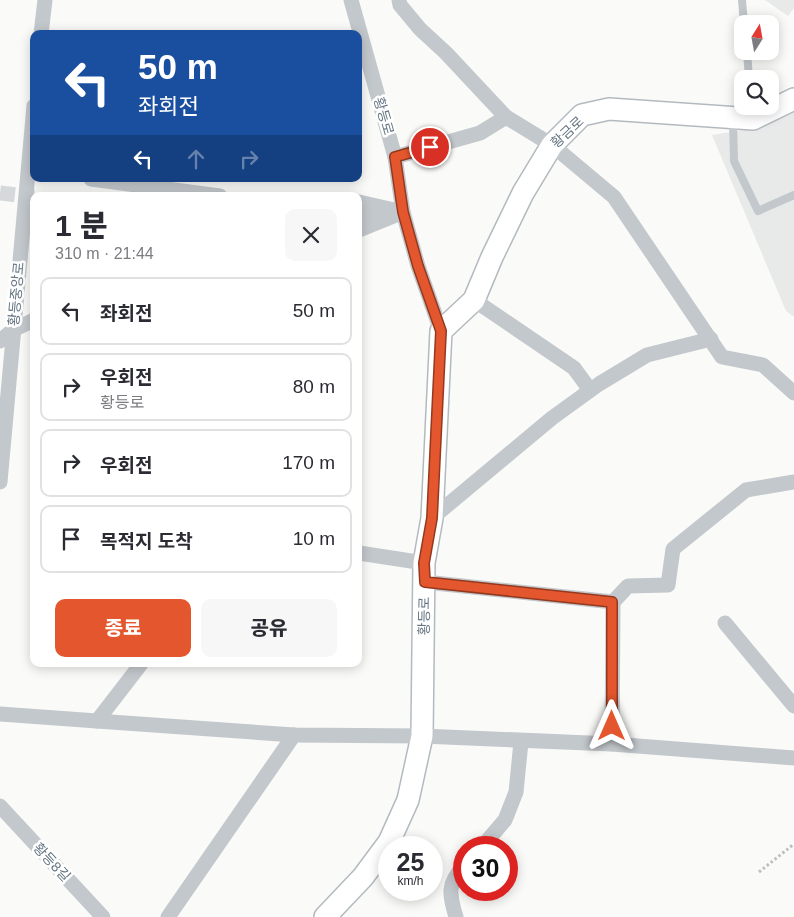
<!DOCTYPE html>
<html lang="ko">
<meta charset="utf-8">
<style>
body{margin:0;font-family:Arial,"Noto Sans KR",sans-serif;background:#f7f7f7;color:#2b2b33;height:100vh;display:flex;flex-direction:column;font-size:19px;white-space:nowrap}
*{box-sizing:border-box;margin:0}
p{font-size:16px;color:#7c7c81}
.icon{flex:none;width:28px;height:28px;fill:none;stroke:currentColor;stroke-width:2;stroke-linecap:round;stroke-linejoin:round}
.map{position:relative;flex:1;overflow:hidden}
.side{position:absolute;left:30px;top:192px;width:332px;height:475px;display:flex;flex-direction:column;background:#fff;border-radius:10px;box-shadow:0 2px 12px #0003}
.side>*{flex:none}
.banner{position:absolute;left:30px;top:30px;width:332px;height:152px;border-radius:10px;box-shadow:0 2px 12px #0003;background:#1a4fa0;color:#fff;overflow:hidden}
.needle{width:32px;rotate:11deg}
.controls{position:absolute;left:734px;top:15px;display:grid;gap:10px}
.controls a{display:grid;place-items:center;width:45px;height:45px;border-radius:10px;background:#fff;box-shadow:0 2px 12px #0003;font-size:25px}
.speed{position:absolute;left:378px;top:836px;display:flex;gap:10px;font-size:25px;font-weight:700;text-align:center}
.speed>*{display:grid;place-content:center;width:65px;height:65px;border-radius:50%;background:#fff;box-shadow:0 2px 12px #0003;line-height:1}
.speed small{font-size:12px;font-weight:400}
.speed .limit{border:8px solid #d22;background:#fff;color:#111}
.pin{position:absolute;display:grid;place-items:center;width:42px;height:42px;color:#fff;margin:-21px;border:2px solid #fff;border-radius:50%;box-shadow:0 1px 5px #0007}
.me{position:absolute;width:55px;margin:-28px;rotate:0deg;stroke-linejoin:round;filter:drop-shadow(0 0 4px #0008)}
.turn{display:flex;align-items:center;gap:18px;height:105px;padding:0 25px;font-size:22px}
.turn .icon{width:65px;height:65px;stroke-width:2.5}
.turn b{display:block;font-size:35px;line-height:42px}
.lanes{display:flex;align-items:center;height:48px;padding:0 25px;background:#0003;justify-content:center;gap:25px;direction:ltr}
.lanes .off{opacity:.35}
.round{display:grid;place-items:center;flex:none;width:52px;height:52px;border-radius:10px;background:#f7f7f7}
.headline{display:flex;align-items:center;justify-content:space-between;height:85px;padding:0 25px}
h1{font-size:30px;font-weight:800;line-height:38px}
.primary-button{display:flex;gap:10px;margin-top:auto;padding:10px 25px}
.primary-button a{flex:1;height:58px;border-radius:10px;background:#e4572e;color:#fff;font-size:20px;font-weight:800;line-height:58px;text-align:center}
.primary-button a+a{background:#f7f7f7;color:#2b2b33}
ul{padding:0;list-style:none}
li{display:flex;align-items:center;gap:15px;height:68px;margin:0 10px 8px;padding:0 15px;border:2px solid #e1e1e2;border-radius:10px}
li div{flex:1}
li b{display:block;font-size:19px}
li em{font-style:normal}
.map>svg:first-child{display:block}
.built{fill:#e8e9e9}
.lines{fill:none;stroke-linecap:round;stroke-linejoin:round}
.street-tunnel{stroke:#d5d9db;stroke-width:15;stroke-dasharray:15 8;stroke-linecap:butt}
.secondary-casing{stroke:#b3babf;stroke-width:24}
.path{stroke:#bbbfc2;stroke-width:3;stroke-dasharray:2.5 2.5;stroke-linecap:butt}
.lane{stroke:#c3c8cc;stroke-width:8}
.street{stroke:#c3c8cc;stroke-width:15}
.secondary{stroke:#fff;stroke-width:21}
.route-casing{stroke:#94391e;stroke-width:12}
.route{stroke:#e4572e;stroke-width:9}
.labels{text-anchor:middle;stroke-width:5;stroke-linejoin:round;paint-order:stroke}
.street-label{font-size:14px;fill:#657683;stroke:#fff}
</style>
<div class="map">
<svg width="794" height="917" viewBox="0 0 794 917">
<rect width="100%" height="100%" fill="#fafaf8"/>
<!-- built -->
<g class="built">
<polygon points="765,0 794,0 794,8 788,16"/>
<polygon points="794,110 794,317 786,311 712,135 761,127"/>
</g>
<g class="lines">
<!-- street-tunnel -->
<polyline class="street-tunnel" points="0,193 34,197"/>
<defs>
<polyline id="secondary" points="325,917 363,877 389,842 408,800 422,736 424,563 432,518 441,331 474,300 492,257 523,193 552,145 582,115 609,109 753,119 794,99"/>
</defs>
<!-- secondary casing -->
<use href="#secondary" class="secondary-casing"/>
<!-- path -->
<polyline class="path" points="759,872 794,844"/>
<!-- lane -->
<g class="lane">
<polyline points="742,0 744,24"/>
<polyline points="747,51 749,79"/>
<polyline points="733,120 734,161 758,211 794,195"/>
</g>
<!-- street -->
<g class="street">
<polyline points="351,0 395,157 403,212 418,266 441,331"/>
<polyline points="399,0 400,5 420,29 446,53 506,117"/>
<polyline points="41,34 45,0"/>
<polyline points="395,157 480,133 506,117 552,145 614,197 722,357 763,365 794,393"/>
<polyline points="91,179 220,196"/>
<polyline points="359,202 403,212"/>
<polyline points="359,215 386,213"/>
<polyline points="359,230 403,212"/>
<polyline points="474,300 574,368 590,390"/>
<polyline points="0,341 13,330 34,320"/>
<polyline points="0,482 34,106"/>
<polyline points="432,518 552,418 599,384 647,355 711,339"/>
<polyline points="359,553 424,563"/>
<polyline points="425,582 613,602"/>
<polyline points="725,623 794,706"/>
<polyline points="0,714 97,721 141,664"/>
<polyline points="97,721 294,735 422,736 612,744 794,758"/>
<polyline points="612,744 613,602 628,586 668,585 673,549 746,490 794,482"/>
<polyline points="0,806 103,917"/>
<polyline points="481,848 505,820 516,792 521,742"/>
<polyline points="168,917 294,735"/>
<path d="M456,917C449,894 447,884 464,866"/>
</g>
<!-- secondary -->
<use href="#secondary" class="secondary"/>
</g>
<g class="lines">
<defs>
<polyline id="route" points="430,147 395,157 403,212 418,266 441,331 432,518 424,563 425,582 612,602 612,726"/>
</defs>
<!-- route casing -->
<use href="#route" class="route-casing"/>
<!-- route -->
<use href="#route" class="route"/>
</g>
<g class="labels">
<!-- street labels -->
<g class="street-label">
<text transform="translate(384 116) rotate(74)" y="5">황등로</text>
<text transform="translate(567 132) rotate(-43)" y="5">황금로</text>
<text transform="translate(16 294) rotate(-85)" y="5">황등중앙로</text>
<text transform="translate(424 616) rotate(-89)" y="5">황등로</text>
<text transform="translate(52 862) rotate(47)" y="5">황등8길</text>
</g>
</g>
</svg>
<div class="controls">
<a><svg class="needle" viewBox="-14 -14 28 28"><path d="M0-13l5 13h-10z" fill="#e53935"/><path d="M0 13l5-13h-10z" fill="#7c7c81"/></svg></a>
<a><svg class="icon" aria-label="search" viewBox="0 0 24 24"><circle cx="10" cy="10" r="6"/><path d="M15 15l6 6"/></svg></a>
</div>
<div class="speed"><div>25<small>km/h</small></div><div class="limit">30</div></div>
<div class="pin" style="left:430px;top:147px;background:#d93025"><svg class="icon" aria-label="arrive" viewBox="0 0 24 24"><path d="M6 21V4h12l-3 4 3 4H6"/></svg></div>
<svg class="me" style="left:612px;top:726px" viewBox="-20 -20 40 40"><path d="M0-17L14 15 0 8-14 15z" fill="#e4572e" stroke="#fff" stroke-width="4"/></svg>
<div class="banner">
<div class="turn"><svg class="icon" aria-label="left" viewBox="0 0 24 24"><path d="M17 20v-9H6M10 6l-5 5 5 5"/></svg><div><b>50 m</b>좌회전</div></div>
<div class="lanes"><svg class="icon" aria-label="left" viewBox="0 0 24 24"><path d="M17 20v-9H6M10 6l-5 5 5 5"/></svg><svg class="icon off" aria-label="ahead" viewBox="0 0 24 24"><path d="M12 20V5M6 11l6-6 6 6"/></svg><svg class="icon off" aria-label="right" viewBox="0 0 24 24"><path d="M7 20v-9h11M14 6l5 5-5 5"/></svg></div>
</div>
<section class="side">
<div class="headline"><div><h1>1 분</h1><p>310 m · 21:44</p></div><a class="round"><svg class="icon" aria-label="close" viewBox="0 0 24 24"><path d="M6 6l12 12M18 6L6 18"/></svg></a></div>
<ul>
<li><svg class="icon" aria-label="left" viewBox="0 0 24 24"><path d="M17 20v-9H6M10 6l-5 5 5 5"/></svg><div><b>좌회전</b></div><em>50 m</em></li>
<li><svg class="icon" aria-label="right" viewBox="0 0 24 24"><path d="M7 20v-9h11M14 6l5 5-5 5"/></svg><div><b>우회전</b><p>황등로</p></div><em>80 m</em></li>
<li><svg class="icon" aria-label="right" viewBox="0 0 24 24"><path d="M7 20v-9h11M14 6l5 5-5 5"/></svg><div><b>우회전</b></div><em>170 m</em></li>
<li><svg class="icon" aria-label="arrive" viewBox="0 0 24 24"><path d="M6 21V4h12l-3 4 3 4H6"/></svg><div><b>목적지 도착</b></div><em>10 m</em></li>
</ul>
<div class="primary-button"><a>종료</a><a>공유</a></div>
</section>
</div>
